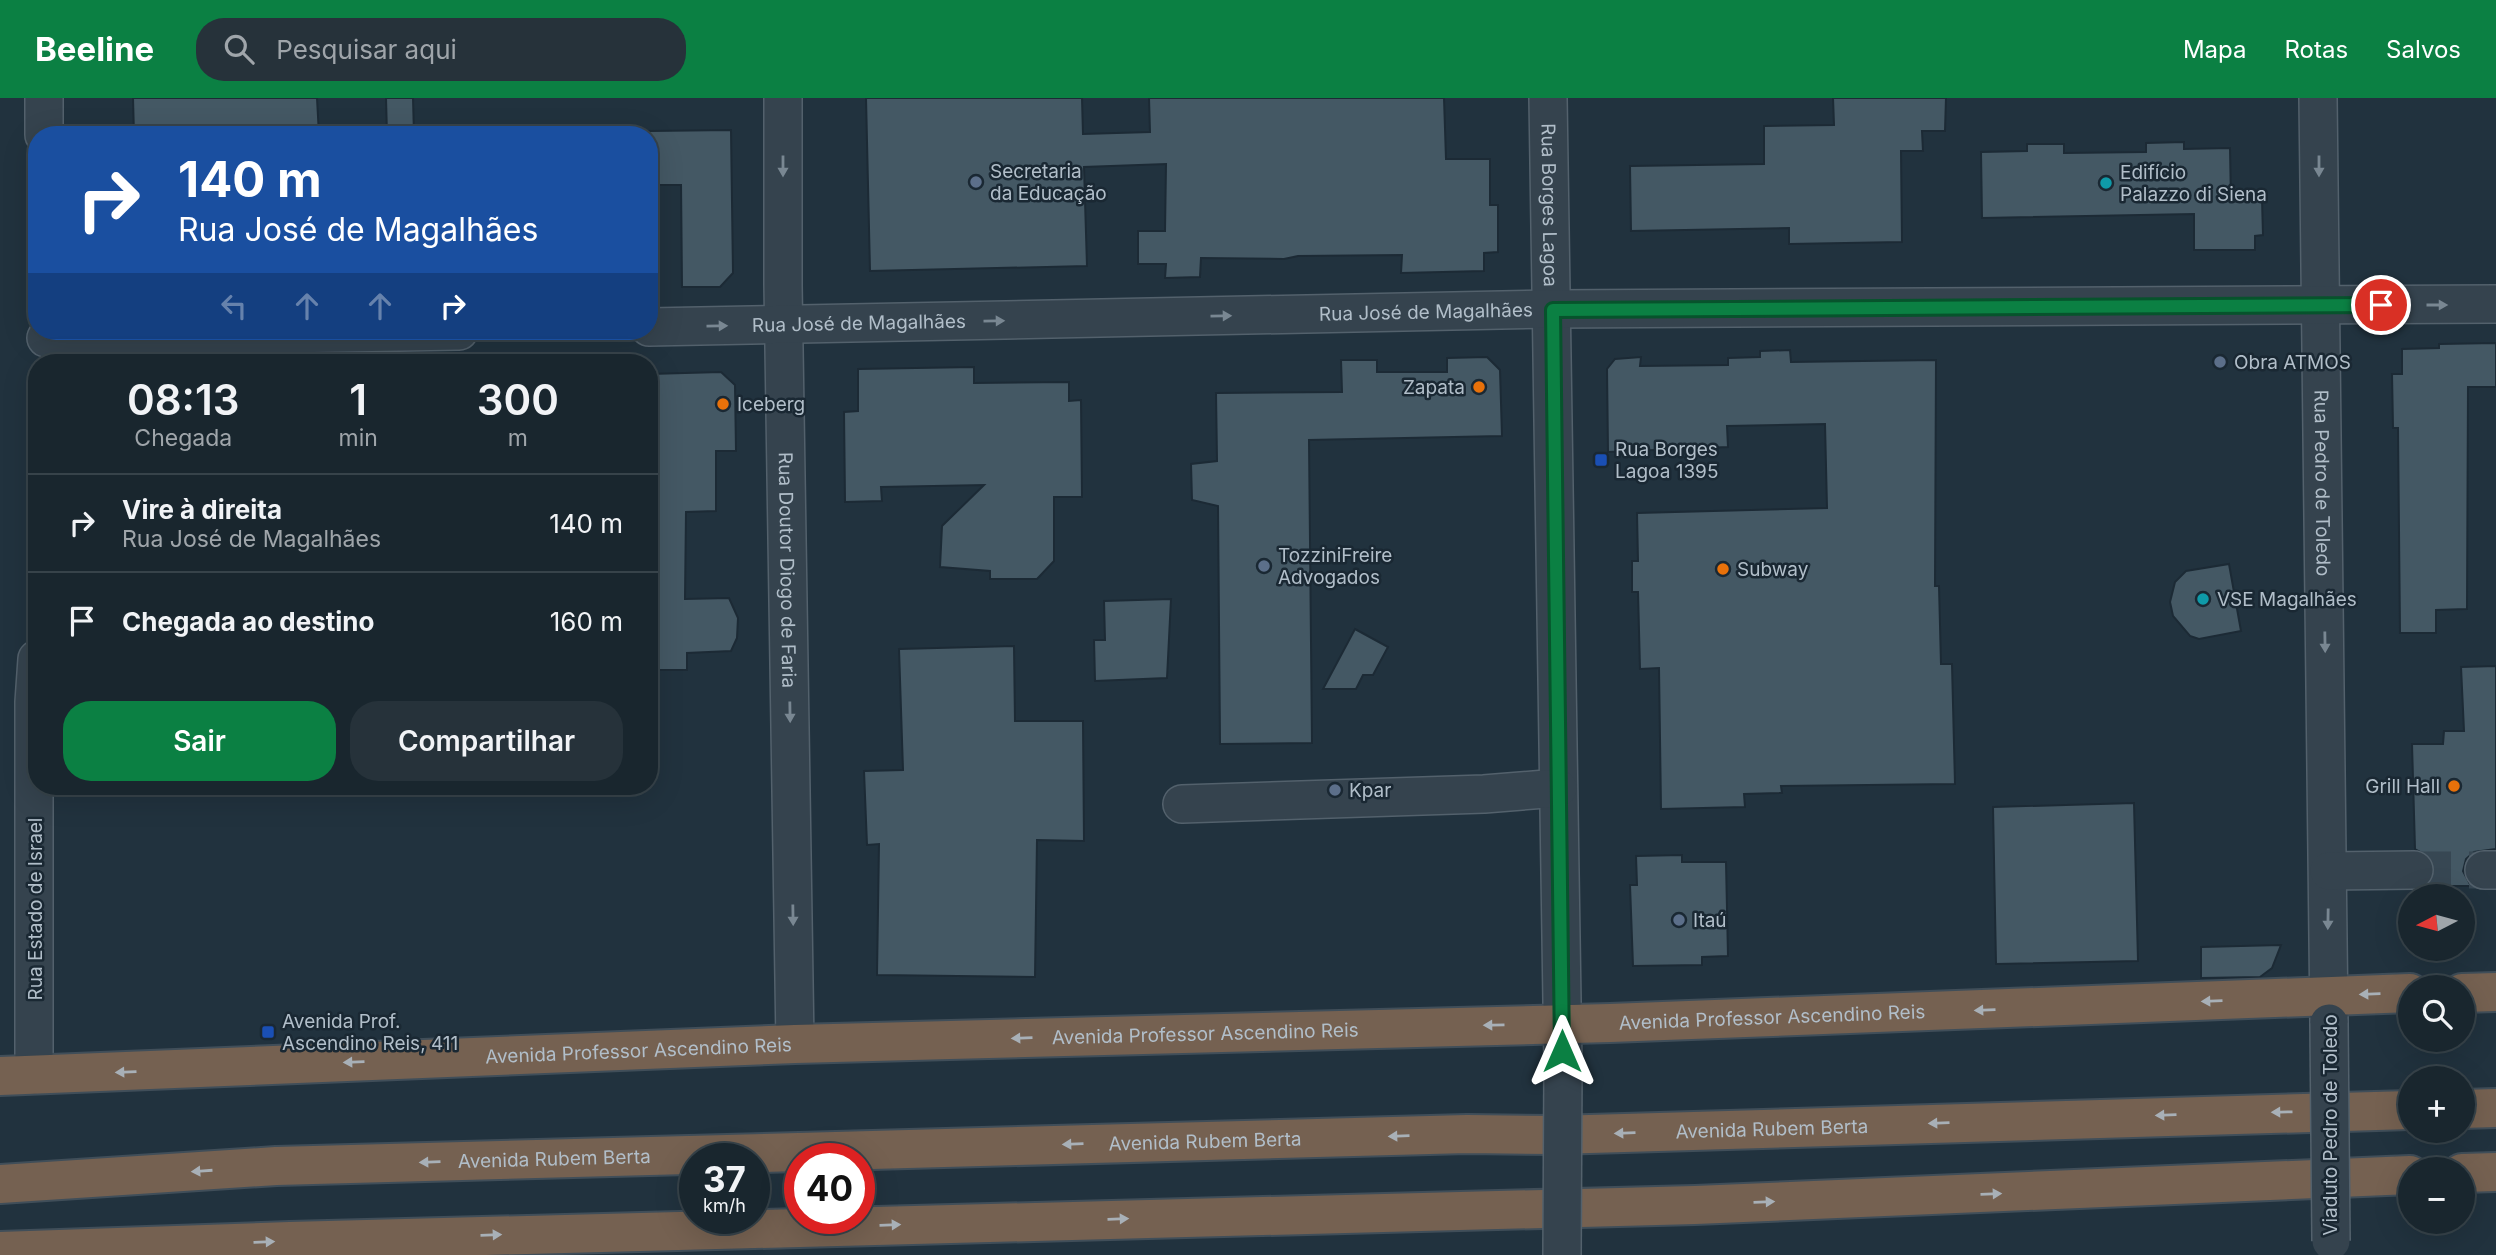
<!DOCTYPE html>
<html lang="pt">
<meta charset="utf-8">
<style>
body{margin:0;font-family:Inter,sans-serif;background:#26323a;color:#f1f3f6;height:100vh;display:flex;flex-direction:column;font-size:26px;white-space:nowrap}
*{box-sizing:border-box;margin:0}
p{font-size:23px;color:#9fa5aa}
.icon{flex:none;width:38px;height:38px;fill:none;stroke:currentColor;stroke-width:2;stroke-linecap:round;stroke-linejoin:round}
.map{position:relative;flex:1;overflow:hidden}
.details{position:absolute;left:28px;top:256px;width:630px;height:441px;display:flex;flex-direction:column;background:#19262e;border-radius:28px;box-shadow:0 7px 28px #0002,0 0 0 2px #37434a}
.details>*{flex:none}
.guide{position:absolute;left:28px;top:28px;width:630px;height:214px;border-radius:28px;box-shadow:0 7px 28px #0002,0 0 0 2px #37434a;background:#1a4fa0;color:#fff;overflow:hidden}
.needle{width:46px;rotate:264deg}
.fabs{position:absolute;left:2398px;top:786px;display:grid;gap:14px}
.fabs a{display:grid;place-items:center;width:77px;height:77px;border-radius:50%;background:#19262e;box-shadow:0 7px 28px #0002,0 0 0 2px #37434a;font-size:35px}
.speed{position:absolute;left:679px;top:1045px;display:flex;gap:14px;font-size:35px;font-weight:700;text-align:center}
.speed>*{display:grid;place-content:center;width:91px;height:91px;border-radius:50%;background:#19262e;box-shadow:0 7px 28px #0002,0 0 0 2px #37434a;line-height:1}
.speed small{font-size:18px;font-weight:400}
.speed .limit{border:10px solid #d22;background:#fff;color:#111}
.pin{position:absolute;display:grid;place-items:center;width:60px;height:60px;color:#fff;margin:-30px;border:4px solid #fff;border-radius:50%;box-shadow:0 2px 7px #0007}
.me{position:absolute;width:77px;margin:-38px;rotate:0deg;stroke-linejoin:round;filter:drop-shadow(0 0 5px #0008)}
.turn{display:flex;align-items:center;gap:24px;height:147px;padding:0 35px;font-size:32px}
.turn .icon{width:91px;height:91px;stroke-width:2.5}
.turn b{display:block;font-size:49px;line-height:60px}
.lanes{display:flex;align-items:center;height:66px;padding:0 35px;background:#0003;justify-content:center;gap:35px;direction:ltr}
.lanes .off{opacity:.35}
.eta{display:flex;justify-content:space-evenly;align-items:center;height:119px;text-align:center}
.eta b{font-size:42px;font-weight:600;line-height:49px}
.button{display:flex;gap:14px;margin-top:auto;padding:14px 35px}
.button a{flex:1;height:80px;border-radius:28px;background:#0b8043;color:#fff;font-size:28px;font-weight:600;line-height:80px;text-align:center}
.button a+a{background:#26323a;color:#f1f3f6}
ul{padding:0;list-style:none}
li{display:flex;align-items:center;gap:21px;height:98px;padding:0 35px;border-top:2px solid #37434a}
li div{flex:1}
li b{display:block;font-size:26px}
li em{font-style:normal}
header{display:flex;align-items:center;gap:42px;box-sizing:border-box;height:98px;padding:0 35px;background:#0b8043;color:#fff}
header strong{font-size:33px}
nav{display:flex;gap:38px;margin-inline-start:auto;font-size:24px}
.search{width:490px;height:63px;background:#26323a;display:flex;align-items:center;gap:18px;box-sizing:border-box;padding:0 24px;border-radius:28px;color:#9fa5aa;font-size:26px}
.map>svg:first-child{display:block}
.building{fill:#445864;stroke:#1c2a35;stroke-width:2}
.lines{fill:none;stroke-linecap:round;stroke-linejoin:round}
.minor-tunnel{stroke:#374753;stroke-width:37;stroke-dasharray:37 18;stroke-linecap:butt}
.minor-casing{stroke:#53616c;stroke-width:40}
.highway-casing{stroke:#404e59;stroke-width:42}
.minor{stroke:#35434e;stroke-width:37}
.highway{stroke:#756151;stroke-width:38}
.minor-bridge-casing{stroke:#53616c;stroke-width:40;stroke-linecap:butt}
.minor-bridge{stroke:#35434e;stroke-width:37}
.oneway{fill:#798792}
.oneway2{fill:#a8b0b7}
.route-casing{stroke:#07532c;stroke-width:18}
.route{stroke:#0b8043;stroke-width:12}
.service-dot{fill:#5c6f8a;stroke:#1a2833;stroke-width:2.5}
.culture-dot{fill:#0f9aa8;stroke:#1a2833;stroke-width:2.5}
.food-dot{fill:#e8710a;stroke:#1a2833;stroke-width:2.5}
.transit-dot{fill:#1a4fb4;stroke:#1a2833;stroke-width:2.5}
.labels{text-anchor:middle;stroke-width:5;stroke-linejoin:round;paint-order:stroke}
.poi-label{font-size:19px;fill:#b1bec9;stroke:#1a2833;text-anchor:start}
.street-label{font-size:19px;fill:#b1bec9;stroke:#1a2833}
</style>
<header>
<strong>Beeline</strong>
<div class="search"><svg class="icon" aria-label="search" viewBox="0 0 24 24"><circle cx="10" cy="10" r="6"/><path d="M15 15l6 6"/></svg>Pesquisar aqui</div>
<nav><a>Mapa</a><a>Rotas</a><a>Salvos</a></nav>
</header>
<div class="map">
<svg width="2496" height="1157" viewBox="0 0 2496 1157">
<rect width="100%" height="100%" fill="#21323e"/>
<!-- building -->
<g class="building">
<polygon points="133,0 317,0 319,37 269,37 268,27 163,30 163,37 134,37"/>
<polygon points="386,0 413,0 414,37 387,37"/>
<polygon points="866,0 1082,0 1083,36 1150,34 1149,0 1444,0 1446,61 1490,61 1490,107 1498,107 1498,154 1484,155 1484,173 1401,175 1402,157 1298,158 1284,161 1201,160 1200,179 1165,180 1166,166 1138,166 1138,133 1165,133 1166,66 1084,69 1087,168 870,173"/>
<polygon points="1833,0 1946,0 1945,33 1922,33 1923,53 1901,53 1902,144 1789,146 1789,130 1631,133 1630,68 1764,66 1764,28 1834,27"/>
<polygon points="731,32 733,175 720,189 682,189 681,87 649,87 649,33"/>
<polygon points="2184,44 2184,51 2230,50 2231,104 2262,101 2263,137 2255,138 2255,152 2194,152 2194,116 1982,120 1981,54 2027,53 2027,46 2064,46 2064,55 2146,54 2146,45"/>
<polygon points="2496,245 2496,289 2468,289 2467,511 2436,512 2436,535 2400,535 2398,330 2393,330 2392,276 2402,276 2402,251 2439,250 2439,246"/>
<polygon points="1790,252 1791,264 1936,262 1935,488 1939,488 1941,566 1952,566 1955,686 1781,688 1782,695 1744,696 1745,709 1661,711 1659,570 1640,571 1638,494 1632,494 1632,463 1638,463 1637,415 1827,410 1825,326 1727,328 1728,349 1608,354 1607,271 1615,261 1641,259 1640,268 1728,267 1728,260 1760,259 1760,253"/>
<polygon points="1487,259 1500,272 1502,338 1309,342 1312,645 1220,646 1218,408 1192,402 1191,366 1217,363 1216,295 1342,294 1341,262 1377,262 1377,274 1447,274 1447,260"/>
<polygon points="974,269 974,285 1069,284 1069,303 1081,302 1082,399 1054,399 1054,463 1037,481 990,481 990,473 940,469 942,428 984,387 881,389 882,403 845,404 844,314 858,313 858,271"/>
<polygon points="721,274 735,287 736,353 716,353 716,413 686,414 685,501 729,500 738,520 737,540 731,553 687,555 687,572 649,572 649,276"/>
<polygon points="2229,466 2241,533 2199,541 2190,538 2173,518 2170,504 2175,484 2186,473"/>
<polygon points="1171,501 1167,580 1095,583 1094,542 1105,542 1104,503"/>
<polygon points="1355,531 1388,549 1373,577 1363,577 1356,591 1323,591"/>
<polygon points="1014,548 1015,623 1083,623 1084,743 1037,742 1035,879 877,877 879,746 867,747 864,673 903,672 899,551"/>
<polygon points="2496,568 2496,751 2474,754 2466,761 2463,773 2471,788 2427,788 2435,771 2432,761 2415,751 2412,646 2443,646 2444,633 2464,633 2461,569"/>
<polygon points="2134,705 2138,863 1996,866 1993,709"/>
<polygon points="1682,757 1682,764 1726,764 1728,858 1702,859 1702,867 1633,868 1630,787 1637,787 1636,758"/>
<polygon points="2281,847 2272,870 2260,879 2201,880 2201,849"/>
</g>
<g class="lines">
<!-- minor-tunnel -->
<polyline class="minor-tunnel" points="2414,772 2484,772"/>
<defs>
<g id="minor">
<polyline points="44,0 44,37"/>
<path id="s1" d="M783,0V187L795,946"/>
<path id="s2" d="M1548,0L1563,968"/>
<path id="s3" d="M2318,0L2329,925"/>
<path id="s4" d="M649,229L1553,211L2496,206"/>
<polyline points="46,240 459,233"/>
<polyline points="1182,706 1484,696 1558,690"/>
<polyline points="2484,772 2496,772"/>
<polyline points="2329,773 2414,772"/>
<polyline points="34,977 34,604 37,561"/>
</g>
<g id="highway">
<polyline points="2462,895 2496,894"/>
<path id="s5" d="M0,978L795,946L1610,925L2410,895"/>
<polyline points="2462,1011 2496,1010"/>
<polyline points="2462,1075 2496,1074"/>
<path id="s6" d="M0,1086L276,1068L1467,1036L1555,1037L2410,1012"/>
<polyline points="0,1153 290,1143 1695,1107 2410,1077"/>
</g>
</defs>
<!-- minor casing -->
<use href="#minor" class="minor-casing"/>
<!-- highway casing -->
<use href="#highway" class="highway-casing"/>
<!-- minor -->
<use href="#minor" class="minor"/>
<!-- highway -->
<use href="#highway" class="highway"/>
<defs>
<g id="minor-bridge">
<polyline points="2329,925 2331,1143"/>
<polyline points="1562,1157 1563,968"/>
</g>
</defs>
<!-- minor-bridge casing -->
<use href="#minor-bridge" class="minor-bridge-casing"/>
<!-- minor-bridge -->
<use href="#minor-bridge" class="minor-bridge"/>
</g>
<!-- one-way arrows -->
<defs><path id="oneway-solid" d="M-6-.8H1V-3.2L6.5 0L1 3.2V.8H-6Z" transform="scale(1.75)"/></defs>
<g class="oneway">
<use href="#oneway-solid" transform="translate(783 68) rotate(90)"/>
<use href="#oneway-solid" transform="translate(2319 68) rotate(90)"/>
<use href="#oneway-solid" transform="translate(2437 207)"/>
<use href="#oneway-solid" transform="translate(1221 218) rotate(-1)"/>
<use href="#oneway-solid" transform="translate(994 223) rotate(-1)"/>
<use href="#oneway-solid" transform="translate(717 228) rotate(-1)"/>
<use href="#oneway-solid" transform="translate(2325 544) rotate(89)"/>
<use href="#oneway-solid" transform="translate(790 614) rotate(89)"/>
<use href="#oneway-solid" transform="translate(793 817) rotate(89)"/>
<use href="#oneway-solid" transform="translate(2328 821) rotate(91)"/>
</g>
<g class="oneway2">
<use href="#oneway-solid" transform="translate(2370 896) rotate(178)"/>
<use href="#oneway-solid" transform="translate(2212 903) rotate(178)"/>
<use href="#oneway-solid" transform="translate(1985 912) rotate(178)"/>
<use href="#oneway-solid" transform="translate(1494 927) rotate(179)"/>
<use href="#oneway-solid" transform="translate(1022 940) rotate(178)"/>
<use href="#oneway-solid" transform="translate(354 964) rotate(178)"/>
<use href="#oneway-solid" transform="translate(126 974) rotate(178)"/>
<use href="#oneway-solid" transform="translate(2282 1014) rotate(179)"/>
<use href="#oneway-solid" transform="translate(2166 1017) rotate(178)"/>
<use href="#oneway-solid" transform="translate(1939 1025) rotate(178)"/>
<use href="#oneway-solid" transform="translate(1625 1035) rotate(178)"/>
<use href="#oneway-solid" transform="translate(1399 1038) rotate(178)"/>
<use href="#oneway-solid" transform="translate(1073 1046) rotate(178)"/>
<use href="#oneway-solid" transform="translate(430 1064) rotate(178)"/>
<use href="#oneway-solid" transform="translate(202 1073) rotate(176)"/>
<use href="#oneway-solid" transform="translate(1991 1096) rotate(-2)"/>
<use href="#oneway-solid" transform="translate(1764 1104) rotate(-2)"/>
<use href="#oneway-solid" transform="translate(1118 1121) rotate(-2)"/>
<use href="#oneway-solid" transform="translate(890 1127) rotate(-2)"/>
<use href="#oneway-solid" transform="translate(491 1137) rotate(-2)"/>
<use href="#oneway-solid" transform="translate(264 1144) rotate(-2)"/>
</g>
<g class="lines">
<defs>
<polyline id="route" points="1562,953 1553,212 2381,207"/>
</defs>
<!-- route casing -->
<use href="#route" class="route-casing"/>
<!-- route -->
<use href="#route" class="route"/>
</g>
<!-- markers -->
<g class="service-dot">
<circle cx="976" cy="84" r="7"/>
<circle cx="2220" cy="264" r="7"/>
<circle cx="1264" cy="468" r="7"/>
<circle cx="1335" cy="692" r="7"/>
<circle cx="1679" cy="822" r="7"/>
</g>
<g class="culture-dot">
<circle cx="2106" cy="85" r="7"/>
<circle cx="2203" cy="501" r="7"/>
</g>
<g class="food-dot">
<circle cx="1479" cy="289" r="7"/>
<circle cx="723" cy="306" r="7"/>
<circle cx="1723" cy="471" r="7"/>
<circle cx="2454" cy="688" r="7"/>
</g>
<g class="transit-dot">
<rect x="1594" y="355" width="14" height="14" rx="3.5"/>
<rect x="261" y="927" width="14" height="14" rx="3.5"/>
</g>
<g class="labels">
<!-- poi labels -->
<g class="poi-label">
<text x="990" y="80">Secretaria<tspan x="990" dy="22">da Educação</tspan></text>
<text x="2120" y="81">Edifício<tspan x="2120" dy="22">Palazzo di Siena</tspan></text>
<text x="2234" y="271">Obra ATMOS</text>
<text x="1465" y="296" text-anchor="end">Zapata</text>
<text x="737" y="313">Iceberg</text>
<text x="1615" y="358">Rua Borges<tspan x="1615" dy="22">Lagoa 1395</tspan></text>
<text x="1278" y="464">TozziniFreire<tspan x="1278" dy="22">Advogados</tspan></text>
<text x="1737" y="478">Subway</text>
<text x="2217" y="508">VSE Magalhães</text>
<text x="2440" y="695" text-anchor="end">Grill Hall</text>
<text x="1349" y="699">Kpar</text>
<text x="1693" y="829">Itaú</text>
<text x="282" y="930">Avenida Prof.<tspan x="282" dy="22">Ascendino Reis, 411</tspan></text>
</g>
<!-- street labels -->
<g class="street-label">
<text dy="7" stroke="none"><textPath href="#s2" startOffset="107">Rua Borges Lagoa</textPath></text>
<text dy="7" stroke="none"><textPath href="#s4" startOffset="777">Rua José de Magalhães</textPath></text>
<text dy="7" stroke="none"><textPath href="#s4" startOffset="210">Rua José de Magalhães</textPath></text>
<text dy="7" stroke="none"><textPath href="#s3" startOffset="385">Rua Pedro de Toledo</textPath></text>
<text dy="7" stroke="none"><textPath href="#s1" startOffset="472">Rua Doutor Diogo de Faria</textPath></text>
<text transform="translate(35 811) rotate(-90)" y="7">Rua Estado de Israel</text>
<text dy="7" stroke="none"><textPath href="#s5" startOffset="1773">Avenida Professor Ascendino Reis</textPath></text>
<text dy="7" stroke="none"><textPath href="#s5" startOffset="1206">Avenida Professor Ascendino Reis</textPath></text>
<text dy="7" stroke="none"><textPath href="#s5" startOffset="639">Avenida Professor Ascendino Reis</textPath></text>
<text transform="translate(2330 1027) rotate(-90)" y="7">Viaduto Pedro de Toledo</text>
<text dy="7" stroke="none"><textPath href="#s6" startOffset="1773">Avenida Rubem Berta</textPath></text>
<text dy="7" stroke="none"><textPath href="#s6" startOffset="1206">Avenida Rubem Berta</textPath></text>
<text dy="7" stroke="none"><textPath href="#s6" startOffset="555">Avenida Rubem Berta</textPath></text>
</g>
</g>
</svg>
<div class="fabs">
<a><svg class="needle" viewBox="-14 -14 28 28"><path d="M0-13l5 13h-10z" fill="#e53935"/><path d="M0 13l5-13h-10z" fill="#9fa5aa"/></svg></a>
<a><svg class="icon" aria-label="search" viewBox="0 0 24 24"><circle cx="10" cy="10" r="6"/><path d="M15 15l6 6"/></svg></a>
<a>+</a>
<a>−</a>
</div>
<div class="speed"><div>37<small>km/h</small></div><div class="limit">40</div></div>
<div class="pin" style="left:2381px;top:207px;background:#d93025"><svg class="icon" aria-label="arrive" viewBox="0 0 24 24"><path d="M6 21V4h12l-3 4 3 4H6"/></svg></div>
<svg class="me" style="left:1562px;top:953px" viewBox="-20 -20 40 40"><path d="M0-17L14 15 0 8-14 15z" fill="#0b8043" stroke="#fff" stroke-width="4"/></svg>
<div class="guide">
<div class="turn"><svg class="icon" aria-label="right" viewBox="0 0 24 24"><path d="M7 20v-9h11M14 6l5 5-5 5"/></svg><div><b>140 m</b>Rua José de Magalhães</div></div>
<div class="lanes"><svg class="icon off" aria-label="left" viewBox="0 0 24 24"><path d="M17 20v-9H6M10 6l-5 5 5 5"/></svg><svg class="icon off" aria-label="ahead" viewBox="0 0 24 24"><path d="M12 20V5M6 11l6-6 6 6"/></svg><svg class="icon off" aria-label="ahead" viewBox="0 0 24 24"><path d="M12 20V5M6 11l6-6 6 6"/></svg><svg class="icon" aria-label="right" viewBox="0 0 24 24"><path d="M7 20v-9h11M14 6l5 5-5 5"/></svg></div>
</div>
<section class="details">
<div class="eta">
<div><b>08:13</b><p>Chegada</p></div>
<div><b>1</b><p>min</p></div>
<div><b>300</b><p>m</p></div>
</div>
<ul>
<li><svg class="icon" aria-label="right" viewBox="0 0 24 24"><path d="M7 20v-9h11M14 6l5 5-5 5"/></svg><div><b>Vire à direita</b><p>Rua José de Magalhães</p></div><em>140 m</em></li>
<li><svg class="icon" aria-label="arrive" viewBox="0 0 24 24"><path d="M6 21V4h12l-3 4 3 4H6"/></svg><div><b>Chegada ao destino</b></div><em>160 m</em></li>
</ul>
<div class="button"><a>Sair</a><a>Compartilhar</a></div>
</section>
</div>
